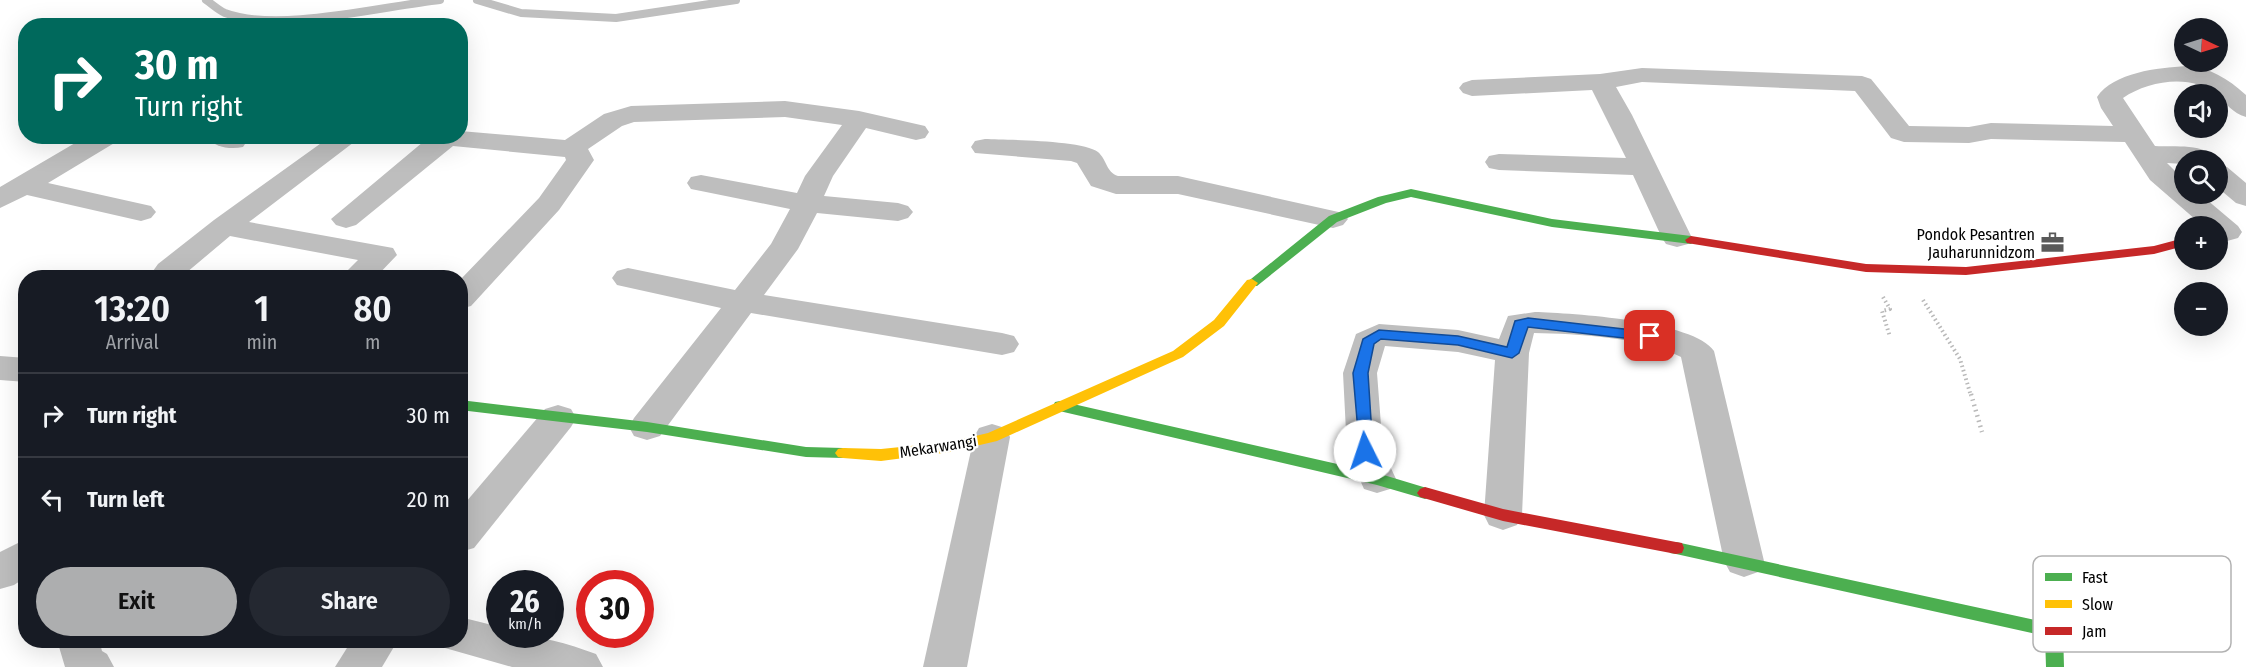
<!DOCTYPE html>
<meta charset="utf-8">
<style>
body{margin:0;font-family:"Fira Sans Condensed",sans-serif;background:#242831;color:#f1f3f6;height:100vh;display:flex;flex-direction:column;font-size:22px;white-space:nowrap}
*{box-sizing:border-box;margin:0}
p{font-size:20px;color:#9ea1a6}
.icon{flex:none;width:33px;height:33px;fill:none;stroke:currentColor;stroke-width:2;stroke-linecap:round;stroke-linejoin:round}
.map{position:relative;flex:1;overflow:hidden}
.panel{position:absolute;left:18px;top:270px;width:450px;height:378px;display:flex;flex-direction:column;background:#171b24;border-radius:24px;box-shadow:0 6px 24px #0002}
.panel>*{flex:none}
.banner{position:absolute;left:18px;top:18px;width:450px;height:126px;border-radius:24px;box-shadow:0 6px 24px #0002;background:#00695c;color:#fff;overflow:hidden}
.needle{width:39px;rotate:94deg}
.fabs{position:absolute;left:2174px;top:18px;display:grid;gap:12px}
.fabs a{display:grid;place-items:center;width:54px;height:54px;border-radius:50%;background:#171b24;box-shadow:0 6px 24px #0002;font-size:30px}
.speed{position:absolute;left:486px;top:570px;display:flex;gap:12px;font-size:30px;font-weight:700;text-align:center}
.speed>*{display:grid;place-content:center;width:78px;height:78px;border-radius:50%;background:#171b24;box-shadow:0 6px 24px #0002;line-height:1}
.speed small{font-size:15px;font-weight:400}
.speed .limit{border:9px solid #d22;background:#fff;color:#111}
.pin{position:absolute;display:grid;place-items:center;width:51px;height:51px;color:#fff;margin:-26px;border-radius:12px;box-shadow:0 3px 9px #0006}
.me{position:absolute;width:66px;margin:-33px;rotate:356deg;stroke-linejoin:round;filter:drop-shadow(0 0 4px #0008)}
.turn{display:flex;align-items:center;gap:21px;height:126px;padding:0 18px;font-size:27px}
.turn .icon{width:78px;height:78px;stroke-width:2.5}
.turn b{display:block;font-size:42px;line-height:51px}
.eta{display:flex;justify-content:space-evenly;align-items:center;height:102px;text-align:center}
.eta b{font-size:36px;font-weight:600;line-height:42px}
.primary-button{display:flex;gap:12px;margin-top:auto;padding:12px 18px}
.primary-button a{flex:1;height:69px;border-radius:36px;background:#adaeaf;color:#111;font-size:24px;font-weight:600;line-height:69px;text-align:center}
.primary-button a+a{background:#242831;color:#f1f3f6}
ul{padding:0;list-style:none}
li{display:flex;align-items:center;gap:18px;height:84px;padding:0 18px;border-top:2px solid #363941}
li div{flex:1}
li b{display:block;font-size:22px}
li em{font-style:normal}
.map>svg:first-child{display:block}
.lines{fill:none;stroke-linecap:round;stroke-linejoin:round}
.stream{stroke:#bfbfbf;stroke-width:8}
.path-far1{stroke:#b9b9b9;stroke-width:4;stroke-dasharray:1.5 3;stroke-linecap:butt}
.path{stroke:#b9b9b9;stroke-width:4.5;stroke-dasharray:1.5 4;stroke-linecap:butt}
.street{fill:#bebebe;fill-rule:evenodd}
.fast{fill:#4caf50;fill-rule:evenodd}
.slow{fill:#ffc107;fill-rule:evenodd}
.jam{fill:#c62828;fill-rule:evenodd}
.route{fill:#1a73e8;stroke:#114b97;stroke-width:1.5}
.labels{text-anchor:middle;stroke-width:4.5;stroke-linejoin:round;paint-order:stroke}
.poi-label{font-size:16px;fill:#000;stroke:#fff;text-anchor:end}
.street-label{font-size:16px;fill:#000;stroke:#fff}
.key{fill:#fff;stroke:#b2b2b2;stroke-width:1.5}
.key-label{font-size:16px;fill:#000}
</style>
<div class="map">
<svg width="2246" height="667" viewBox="0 0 2246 667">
<rect width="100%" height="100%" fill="#fff"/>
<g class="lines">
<!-- stream -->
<g class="stream">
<path d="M206,0C212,4 218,10 225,13C278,33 383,6 440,0"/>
<polyline points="477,0 521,13 616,18 736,0"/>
</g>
<!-- path-far1 -->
<g class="path-far1">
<polyline points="1883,297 1890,309 1882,311 1890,337"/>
<polyline points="1923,300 1960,359 1971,396"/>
</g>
<!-- path -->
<polyline class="path" points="1971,394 1982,432"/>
<!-- street -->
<g class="street">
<path d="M2186,66C2211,68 2227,78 2246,95V117C2232,113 2226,103 2217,94C2192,74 2149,80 2123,98L2155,146C2174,147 2206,143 2218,160L2217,161L2184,160V164L2167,163L2184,180V194H2200L2238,226L2242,232L2238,238L2227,241L2217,238V226H2203L2150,180L2125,142L1991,139L1969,143L1904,142L1891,138L1855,91L1642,82L1616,87L1632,115L1692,238L1688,244L1677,247L1666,244L1662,238L1633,175L1499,170L1489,168L1485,162L1489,156L1499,154L1626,158L1592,90L1472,96L1463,93L1459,88L1463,83L1472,80L1600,74L1642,68L1862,76L1871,79L1909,126L1969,127L1991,123L2113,126L2101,108L2097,97C2114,72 2158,68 2186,66Z"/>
<polygon points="785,101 859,111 925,126 929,132 925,138 916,140 866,128 833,176 824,196 898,203 908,206 913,212 908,218 898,221 817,213 798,249 764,295 1002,333 1014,336 1019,344 1014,352 1002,355 751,313 660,436 647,440 634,436 629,427 634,418 721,308 617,285 612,278 617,271 628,268 735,290 771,244 790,209 701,191 691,189 687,183 691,177 701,175 797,193 805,176 842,125 785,117 634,122 622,126 588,149 594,160 559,210 471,306 460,309 460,280 539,198 566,160 565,157 453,146 356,225 346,228 336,225 331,219 429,137 460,136 460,131 565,140 604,114 631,106"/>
<polygon points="87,136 120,136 116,142 48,183 151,206 156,212 151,218 141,221 27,195 0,208 0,187"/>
<path d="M206,136H243L247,141L243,147C230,150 213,147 206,136Z"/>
<polygon points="331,136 362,136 249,222 393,248 397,255 375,278 340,278 358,260 230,236 180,278 158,278 153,271 158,264 214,220"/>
<path d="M985,139C1007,140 1083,140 1098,152C1107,160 1106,172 1118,176H1178L1343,213L1348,219L1343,225L1333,228L1178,194H1116L1091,186L1077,163L1071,161L975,153L971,147L975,141Z"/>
<polygon points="2217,165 2227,167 2246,183 2246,206 2236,203 2217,187"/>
<path d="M1535,312C1571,313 1695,321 1714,351L1764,561L1758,572L1744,577L1730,572L1724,561L1681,357C1643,337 1577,334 1534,333L1529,353L1522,515L1517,525L1503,530L1489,525L1484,515L1495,360L1458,352L1385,346L1377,373L1383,451L1396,479L1390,489L1377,493L1364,489L1347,451L1343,373L1356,334L1379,324L1458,330L1499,339L1508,316Z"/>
<polygon points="0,356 26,358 26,382 0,380"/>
<polygon points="558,405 571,409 576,418 571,427 474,548 460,552 460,509 545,409"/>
<polygon points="992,424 1005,428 1010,437 967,667 923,667 974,437 979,428"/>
<polygon points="26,539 26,577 14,585 0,589 0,552"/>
<path d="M460,617L500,627V634C533,634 565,642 596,654L603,667H512L445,648L442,640H460Z"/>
<polygon points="57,640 99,640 102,651 107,654 114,667 65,667"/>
<polygon points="352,640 398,640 382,667 335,667"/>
</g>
<!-- fast -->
<g class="fast">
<polygon points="1411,189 1552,219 1691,236 1697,240 1691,244 1552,227 1411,197 1386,203 1337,222 1257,286 1247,286 1246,283 1329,216 1378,197"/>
<polygon points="460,400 647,422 806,447 843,448 848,449 851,453 848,457 843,458 806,457 647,432 460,410"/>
<polygon points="1060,401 1377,473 1430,489 1433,493 1430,497 1425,499 1377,485 1055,410 1053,406 1055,402"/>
<polygon points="1676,542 2054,624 2060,626 2063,631 2064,667 2046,667 2045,636 1676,554 1670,553 1668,548 1670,543"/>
</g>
<!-- slow -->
<polygon class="slow" points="1252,279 1258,283 1224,326 1183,357 997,441 950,452 881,461 843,458 838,457 835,453 838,449 843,448 881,449 950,442 988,433 1173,351 1214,320 1247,280"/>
<!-- jam -->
<g class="jam">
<polygon points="1691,236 1866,264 1966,267 2154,246 2184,238 2184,246 2154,254 1966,275 1866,272 1687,243 1685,240"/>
<polygon points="1425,487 1503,509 1676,542 1682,543 1684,548 1682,553 1676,554 1503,521 1420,497 1417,493 1420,489"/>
</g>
</g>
<!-- route -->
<polygon class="route" points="1528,318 1650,332 1657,336 1650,341 1528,327 1519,353 1512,358 1458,345 1381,339 1374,344 1368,373 1373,451 1365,457 1360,455 1353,373 1363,339 1379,330 1458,336 1507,347 1515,321"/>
<!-- icons -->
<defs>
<symbol id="office-bare" viewBox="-9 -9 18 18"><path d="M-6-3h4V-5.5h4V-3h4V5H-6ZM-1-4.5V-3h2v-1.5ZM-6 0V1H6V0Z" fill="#595959" stroke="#fff" stroke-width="2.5" paint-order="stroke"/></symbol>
</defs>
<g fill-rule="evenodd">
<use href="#office-bare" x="2036" y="226" width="33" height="33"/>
</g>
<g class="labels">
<!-- poi labels -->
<g class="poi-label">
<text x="2035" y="240">Pondok Pesantren<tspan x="2035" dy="18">Jauharunnidzom</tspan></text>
</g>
<!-- street labels -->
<g class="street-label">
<text transform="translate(938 446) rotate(-9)" y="6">Mekarwangi</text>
</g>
</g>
<!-- legend -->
<rect x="2033" y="556" width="198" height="96" rx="9" class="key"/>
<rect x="2045" y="573" width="27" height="8" fill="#4caf50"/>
<rect x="2045" y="600" width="27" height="8" fill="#ffc107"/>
<rect x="2045" y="627" width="27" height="8" fill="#c62828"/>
<g class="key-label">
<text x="2082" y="583">Fast</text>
<text x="2082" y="610">Slow</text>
<text x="2082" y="637">Jam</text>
</g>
</svg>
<div class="fabs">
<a><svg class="needle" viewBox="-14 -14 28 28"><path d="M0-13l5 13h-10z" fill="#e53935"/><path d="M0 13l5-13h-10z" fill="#9ea1a6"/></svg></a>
<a><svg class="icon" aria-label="sound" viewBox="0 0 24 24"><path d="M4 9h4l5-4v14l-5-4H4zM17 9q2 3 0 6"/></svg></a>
<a><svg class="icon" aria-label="search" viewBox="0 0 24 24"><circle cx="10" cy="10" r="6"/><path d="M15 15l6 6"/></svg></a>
<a>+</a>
<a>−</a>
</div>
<div class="speed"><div>26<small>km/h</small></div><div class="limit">30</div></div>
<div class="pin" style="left:1650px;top:336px;background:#d93025"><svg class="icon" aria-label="arrive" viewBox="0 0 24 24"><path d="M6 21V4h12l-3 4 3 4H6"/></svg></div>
<svg class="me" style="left:1365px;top:451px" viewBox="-20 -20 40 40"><circle r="19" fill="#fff"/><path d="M0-13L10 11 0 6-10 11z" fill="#1a73e8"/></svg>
<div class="banner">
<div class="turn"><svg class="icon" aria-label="right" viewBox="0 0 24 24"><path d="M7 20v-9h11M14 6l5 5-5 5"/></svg><div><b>30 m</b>Turn right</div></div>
</div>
<section class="panel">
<div class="eta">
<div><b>13:20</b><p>Arrival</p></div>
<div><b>1</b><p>min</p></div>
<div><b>80</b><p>m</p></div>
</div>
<ul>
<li><svg class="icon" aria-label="right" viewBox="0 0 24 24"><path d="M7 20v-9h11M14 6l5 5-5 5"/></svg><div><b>Turn right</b></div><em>30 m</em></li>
<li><svg class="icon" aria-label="left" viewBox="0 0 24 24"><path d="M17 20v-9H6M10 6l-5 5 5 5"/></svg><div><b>Turn left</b></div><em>20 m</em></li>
</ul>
<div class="primary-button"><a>Exit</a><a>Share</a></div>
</section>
</div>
